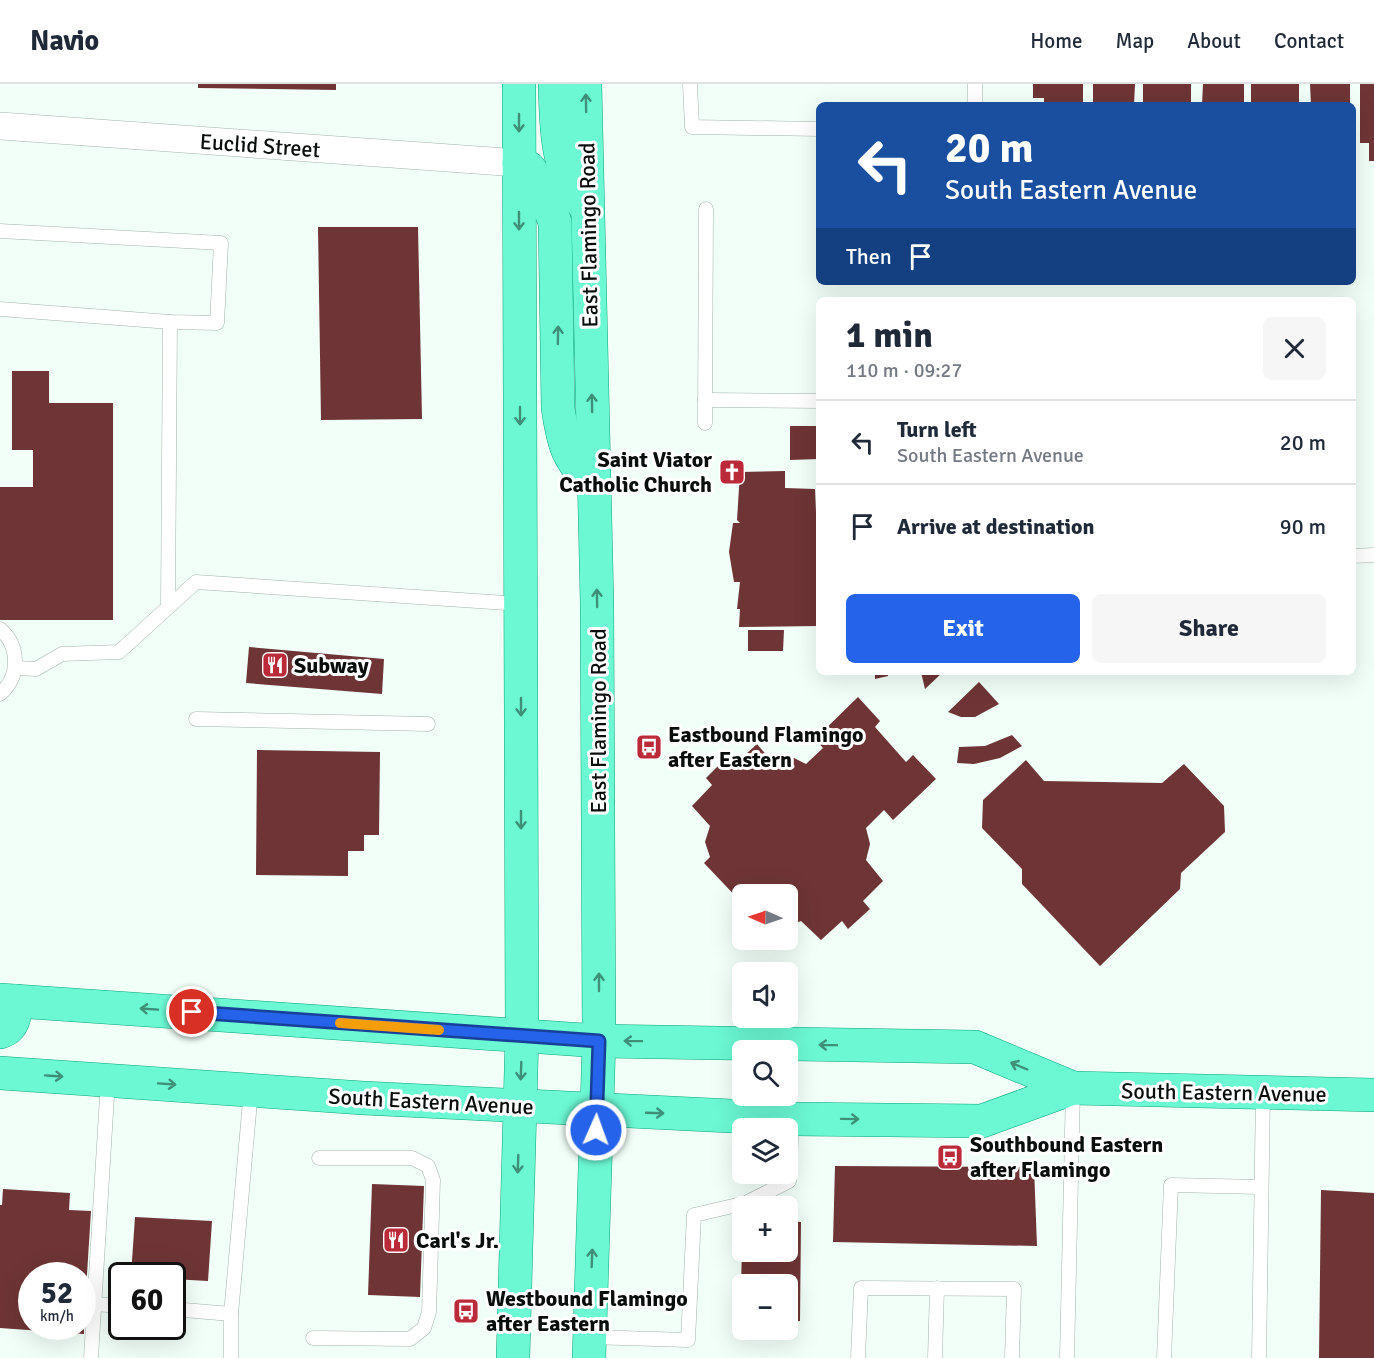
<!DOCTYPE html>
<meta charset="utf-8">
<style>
body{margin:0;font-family:Signika,sans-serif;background:#f6f6f7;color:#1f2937;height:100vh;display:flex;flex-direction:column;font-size:22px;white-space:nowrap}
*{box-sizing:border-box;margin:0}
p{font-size:20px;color:#747a83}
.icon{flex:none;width:33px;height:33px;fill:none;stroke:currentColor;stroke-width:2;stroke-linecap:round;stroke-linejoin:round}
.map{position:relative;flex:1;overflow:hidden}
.panel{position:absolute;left:816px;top:213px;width:540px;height:378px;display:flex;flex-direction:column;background:#fff;border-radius:9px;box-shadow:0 6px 24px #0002}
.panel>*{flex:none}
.banner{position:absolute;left:816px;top:18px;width:540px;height:183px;border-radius:9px;box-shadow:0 6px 24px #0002;background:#1a4fa0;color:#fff;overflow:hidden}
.needle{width:39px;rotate:272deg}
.tools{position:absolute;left:732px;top:800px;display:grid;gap:12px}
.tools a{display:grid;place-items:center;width:66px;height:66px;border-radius:9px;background:#fff;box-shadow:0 6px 24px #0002;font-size:30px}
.speed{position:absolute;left:18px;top:1178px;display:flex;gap:12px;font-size:30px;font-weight:700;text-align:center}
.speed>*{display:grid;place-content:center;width:78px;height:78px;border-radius:50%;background:#fff;box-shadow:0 6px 24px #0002;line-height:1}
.speed small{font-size:15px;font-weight:400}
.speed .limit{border:3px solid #111;border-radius:9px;background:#fff;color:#111}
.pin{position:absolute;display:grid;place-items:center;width:51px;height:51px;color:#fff;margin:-26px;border:3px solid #fff;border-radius:50%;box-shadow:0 2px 6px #0007}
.me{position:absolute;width:66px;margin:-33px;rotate:2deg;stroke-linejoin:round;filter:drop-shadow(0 0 4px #0008)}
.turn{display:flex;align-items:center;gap:21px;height:126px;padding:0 30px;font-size:27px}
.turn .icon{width:78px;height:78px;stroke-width:2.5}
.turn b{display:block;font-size:42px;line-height:51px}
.then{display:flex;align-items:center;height:57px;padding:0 30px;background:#0003;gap:12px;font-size:22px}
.round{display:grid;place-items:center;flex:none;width:63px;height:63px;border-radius:9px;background:#f6f6f7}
.headline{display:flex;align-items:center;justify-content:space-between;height:102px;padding:0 30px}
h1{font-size:36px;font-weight:700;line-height:45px}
.action{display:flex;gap:12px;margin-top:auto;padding:12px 30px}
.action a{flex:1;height:69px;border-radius:9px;background:#2563eb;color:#fff;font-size:24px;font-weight:700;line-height:69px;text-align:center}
.action a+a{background:#f6f6f7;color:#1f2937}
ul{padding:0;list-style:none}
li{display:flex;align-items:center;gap:18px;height:84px;padding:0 30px;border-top:2px solid #e0e1e3}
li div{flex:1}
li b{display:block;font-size:22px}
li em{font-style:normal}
header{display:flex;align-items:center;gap:36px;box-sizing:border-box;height:84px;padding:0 30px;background:#fff;border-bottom:2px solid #e0e1e3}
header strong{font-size:28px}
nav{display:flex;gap:33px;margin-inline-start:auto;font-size:21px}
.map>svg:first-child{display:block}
.building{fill:#6f3536}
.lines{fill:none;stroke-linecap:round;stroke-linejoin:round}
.lane-casing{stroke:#a3b2ab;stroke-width:15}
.street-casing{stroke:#a3b2ab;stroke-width:28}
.primary-casing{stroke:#08a47a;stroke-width:34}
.lane{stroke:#fff;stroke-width:14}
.street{stroke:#fff;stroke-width:27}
.primary{stroke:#6bf8d3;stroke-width:33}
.oneway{stroke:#3f8f79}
.route-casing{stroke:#184099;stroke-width:15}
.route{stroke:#2563eb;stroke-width:10}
.slow{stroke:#f59e0b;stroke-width:10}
.labels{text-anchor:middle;stroke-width:6;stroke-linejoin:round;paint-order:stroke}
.street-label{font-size:22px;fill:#090e0c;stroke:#fff}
.poi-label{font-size:22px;font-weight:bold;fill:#090e0c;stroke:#fff;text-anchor:start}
</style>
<header>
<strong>Navio</strong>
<nav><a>Home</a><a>Map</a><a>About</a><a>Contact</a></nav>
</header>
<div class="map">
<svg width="1374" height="1274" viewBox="0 0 1374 1274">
<rect width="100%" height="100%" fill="#f2fff9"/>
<!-- building -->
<g class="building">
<polygon points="198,0 336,0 336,6 198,4"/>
<polygon points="1033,0 1083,0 1083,21 1044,21 1044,14 1033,14"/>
<polygon points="1093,0 1135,0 1134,21 1093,21"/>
<rect x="1143" y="0" width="48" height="21"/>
<polygon points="1203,0 1244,0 1244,21 1202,21"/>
<rect x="1251" y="0" width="48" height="21"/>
<polygon points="1310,0 1350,0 1350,21 1311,21"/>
<polygon points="1360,0 1374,0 1374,77 1369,77 1369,59 1360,59"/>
<polygon points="318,143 418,143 422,335 321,336"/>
<polygon points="12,287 49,287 49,319 113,319 113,536 0,536 0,403 33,403 33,366 12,366"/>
<polygon points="790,342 819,342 819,375 790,376"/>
<polygon points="785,387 785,404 815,405 816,428 819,428 819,542 739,543 740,525 737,525 740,498 734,498 729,468 733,439 740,439 737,436 740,388"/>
<polygon points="748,546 784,546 783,567 748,567"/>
<polygon points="249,563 384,575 382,610 246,599"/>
<polygon points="875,588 888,588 888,592 875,595"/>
<polygon points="921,588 943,588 925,605"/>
<polygon points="979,598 999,620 975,633 961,633 948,628"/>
<polygon points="858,613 880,637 875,643 906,678 913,671 936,695 893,736 884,726 866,744 870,760 866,776 883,797 863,817 870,825 848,845 842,837 821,856 801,837 788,842 788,810 742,810 742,819 704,779 710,773 705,758 710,742 692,722 712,701 706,694 726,674 734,681 757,660 775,681 787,674 794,674 806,680 823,664 815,655"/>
<polygon points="1012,651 1022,662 1000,674 974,680 957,679 959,663 985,662"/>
<polygon points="257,666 380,668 379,751 364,751 364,767 348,767 348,792 256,791"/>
<polygon points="1026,676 1044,697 1162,699 1184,680 1224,722 1225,748 1181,789 1180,805 1100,882 1022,800 1022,785 982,744 983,716"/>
<polygon points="835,1082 1034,1083 1037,1162 833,1158"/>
<polygon points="372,1100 424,1102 420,1213 368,1211"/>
<polygon points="3,1105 70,1109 69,1126 91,1127 84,1238 82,1191 32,1191 32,1242 84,1242 84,1250 0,1244 0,1121 2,1121"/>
<polygon points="1321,1106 1374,1109 1374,1274 1319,1274"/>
<polygon points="135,1133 212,1137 208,1197 172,1195 172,1191 131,1191"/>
<polygon points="788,1137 801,1138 800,1237 788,1237 788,1200 741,1200 742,1167 788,1167"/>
</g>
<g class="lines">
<defs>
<g id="lane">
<polyline points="690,0 692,43 819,45"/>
<polyline points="975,0 975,21"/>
<polyline points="0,147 221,159 217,239 170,238 0,225"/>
<polyline points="705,316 819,317"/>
<polyline points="705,339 706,125"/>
<polyline points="1353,472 1374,471"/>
<polyline points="168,523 170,238"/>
<path d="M0,545C20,562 20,593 0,610"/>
<polyline points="15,584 36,585 62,570 119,568 196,498 521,520"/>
<polyline points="196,635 428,640"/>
<polyline points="94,1220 122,1222"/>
<polyline points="172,1225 231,1230"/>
<polyline points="589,1253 688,1256 694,1131 746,1119 789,1097 792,1035"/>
<polyline points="313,1254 410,1255 424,1244 429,1228 433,1096 428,1082 412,1074 319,1074"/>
<polyline points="91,1274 108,996"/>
<polyline points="231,1274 231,1230 251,1006"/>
<polyline points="858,1274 861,1204 1014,1205 1012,1274"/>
<polyline points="935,1274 937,1204"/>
<polyline points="1067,1274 1073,1004"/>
<polyline points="1164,1274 1171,1101 1260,1103"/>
<polyline points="1259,1274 1263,1008"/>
</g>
<polyline id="street" points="0,42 519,79"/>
<g id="primary">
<path d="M555,0C556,43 556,86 584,121"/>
<polyline points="585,0 597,519 599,957 589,1274"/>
<path d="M519,79L529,84L539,99L555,138L558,324C564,365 568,373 594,404"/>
<polyline points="0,916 599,957 975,963 1073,1004"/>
<path d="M0,948C15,944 15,930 16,917"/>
<polyline points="0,989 363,1014 792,1035 982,1037 1073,1004 1374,1011"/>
<polyline points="513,1274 522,951 519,0"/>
</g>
</defs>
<!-- lane casing -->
<use href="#lane" class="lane-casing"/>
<!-- street casing -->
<use href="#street" class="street-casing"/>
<!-- primary casing -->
<use href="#primary" class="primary-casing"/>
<!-- lane -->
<use href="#lane" class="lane"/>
<!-- street -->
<use href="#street" class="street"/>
<!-- primary -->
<use href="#primary" class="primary"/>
</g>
<!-- one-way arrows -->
<defs><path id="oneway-shaft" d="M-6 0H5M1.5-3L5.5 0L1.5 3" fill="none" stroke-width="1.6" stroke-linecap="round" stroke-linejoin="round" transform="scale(1.5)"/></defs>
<g class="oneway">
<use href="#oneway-shaft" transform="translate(586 19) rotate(-91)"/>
<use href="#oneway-shaft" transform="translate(519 39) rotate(90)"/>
<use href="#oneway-shaft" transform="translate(519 137) rotate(90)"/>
<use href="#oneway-shaft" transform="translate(558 251) rotate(-89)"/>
<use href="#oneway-shaft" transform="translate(592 319) rotate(-91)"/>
<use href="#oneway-shaft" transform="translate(520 332) rotate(90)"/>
<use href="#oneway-shaft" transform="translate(597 514) rotate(-91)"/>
<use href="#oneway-shaft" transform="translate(521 623) rotate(90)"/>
<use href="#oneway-shaft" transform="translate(521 736) rotate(90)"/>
<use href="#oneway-shaft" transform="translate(599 898) rotate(-90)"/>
<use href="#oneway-shaft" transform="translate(149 925) rotate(-176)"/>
<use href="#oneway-shaft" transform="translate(633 957) rotate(-179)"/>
<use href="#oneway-shaft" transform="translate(828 961) rotate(-179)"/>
<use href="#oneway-shaft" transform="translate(1019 982) rotate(-157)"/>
<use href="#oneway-shaft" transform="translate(521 987) rotate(92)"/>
<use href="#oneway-shaft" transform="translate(54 992) rotate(4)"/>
<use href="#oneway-shaft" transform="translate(167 1000) rotate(4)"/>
<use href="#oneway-shaft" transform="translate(655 1029) rotate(2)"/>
<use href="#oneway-shaft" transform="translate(850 1035) rotate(1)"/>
<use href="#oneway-shaft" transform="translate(518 1080) rotate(92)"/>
<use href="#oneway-shaft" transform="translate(592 1174) rotate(-88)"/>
</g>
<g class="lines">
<defs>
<polyline id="route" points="192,928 599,957 596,1046"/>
</defs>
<!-- route casing -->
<use href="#route" class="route-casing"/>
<!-- route -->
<use href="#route" class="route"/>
<!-- slow -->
<polyline class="slow" points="340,939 439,946"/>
</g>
<!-- icons -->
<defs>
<symbol id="church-square" viewBox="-11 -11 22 22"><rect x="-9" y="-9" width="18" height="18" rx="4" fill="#bb2a39" stroke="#fff"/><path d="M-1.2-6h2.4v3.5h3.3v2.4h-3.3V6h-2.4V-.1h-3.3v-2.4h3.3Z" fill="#fff"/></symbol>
<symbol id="restaurant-square" viewBox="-11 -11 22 22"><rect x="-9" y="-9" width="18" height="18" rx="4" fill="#bb2a39" stroke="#fff"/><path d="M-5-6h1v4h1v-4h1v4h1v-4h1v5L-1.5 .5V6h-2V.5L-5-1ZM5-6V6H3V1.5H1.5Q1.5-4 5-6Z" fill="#fff"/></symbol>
<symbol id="bus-square" viewBox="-11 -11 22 22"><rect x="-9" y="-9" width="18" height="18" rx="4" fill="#bb2a39" stroke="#fff"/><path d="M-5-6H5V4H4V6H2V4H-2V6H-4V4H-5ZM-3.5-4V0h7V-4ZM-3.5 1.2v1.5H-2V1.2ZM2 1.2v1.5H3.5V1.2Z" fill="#fff"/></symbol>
</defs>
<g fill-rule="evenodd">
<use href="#church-square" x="717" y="373" width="30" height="30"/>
<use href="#restaurant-square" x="260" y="566" width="30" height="30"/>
<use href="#bus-square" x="634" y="648" width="30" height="30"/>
<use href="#bus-square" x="935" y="1058" width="30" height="30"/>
<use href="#restaurant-square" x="381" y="1141" width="30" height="30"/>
<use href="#bus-square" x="451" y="1212" width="30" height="30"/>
</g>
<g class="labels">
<!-- street labels -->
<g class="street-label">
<text transform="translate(260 61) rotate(4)" y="8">Euclid Street</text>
<text transform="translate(588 151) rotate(-91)" y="8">East Flamingo Road</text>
<text transform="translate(598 637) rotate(-90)" y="8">East Flamingo Road</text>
<text transform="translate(1224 1008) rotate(1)" y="8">South Eastern Avenue</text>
<text transform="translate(431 1017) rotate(3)" y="8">South Eastern Avenue</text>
</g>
<!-- poi labels -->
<g class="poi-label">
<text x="712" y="383" text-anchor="end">Saint Viator<tspan x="712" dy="25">Catholic Church</tspan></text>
<text x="294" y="589">Subway</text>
<text x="668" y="658">Eastbound Flamingo<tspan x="668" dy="25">after Eastern</tspan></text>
<text x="970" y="1068">Southbound Eastern<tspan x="970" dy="25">after Flamingo</tspan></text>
<text x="416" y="1164">Carl's Jr.</text>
<text x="486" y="1222">Westbound Flamingo<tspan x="486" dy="25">after Eastern</tspan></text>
</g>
</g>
</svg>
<div class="tools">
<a><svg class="needle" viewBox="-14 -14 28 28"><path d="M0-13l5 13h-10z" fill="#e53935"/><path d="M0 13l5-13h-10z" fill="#747a83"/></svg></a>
<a><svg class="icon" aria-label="sound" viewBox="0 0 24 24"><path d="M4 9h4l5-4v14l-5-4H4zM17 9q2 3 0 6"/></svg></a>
<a><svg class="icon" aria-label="search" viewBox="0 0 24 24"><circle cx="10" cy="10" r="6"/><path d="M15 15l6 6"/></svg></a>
<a><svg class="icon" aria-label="layers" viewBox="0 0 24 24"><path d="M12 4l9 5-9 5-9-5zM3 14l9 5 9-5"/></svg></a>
<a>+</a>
<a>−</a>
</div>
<div class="speed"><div>52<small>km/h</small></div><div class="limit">60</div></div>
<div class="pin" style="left:192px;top:928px;background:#d93025"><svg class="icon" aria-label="arrive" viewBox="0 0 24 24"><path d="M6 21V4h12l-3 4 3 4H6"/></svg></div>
<svg class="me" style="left:596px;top:1046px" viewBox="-20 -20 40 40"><circle r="17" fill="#2563eb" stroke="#fff" stroke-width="3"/><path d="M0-11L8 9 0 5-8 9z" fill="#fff"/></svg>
<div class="banner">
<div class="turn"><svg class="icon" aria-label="left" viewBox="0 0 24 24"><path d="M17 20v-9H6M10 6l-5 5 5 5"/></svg><div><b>20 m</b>South Eastern Avenue</div></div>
<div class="then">Then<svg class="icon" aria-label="arrive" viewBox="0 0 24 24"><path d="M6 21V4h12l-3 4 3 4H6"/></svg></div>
</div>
<section class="panel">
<div class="headline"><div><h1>1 min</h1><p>110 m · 09:27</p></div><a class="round"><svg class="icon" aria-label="close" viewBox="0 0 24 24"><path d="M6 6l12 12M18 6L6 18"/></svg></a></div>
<ul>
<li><svg class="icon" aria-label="left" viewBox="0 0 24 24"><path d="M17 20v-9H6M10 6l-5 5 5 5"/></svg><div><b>Turn left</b><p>South Eastern Avenue</p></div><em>20 m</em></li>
<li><svg class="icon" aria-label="arrive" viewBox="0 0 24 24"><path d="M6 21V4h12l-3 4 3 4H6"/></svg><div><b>Arrive at destination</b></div><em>90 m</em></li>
</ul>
<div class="action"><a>Exit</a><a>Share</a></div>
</section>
</div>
